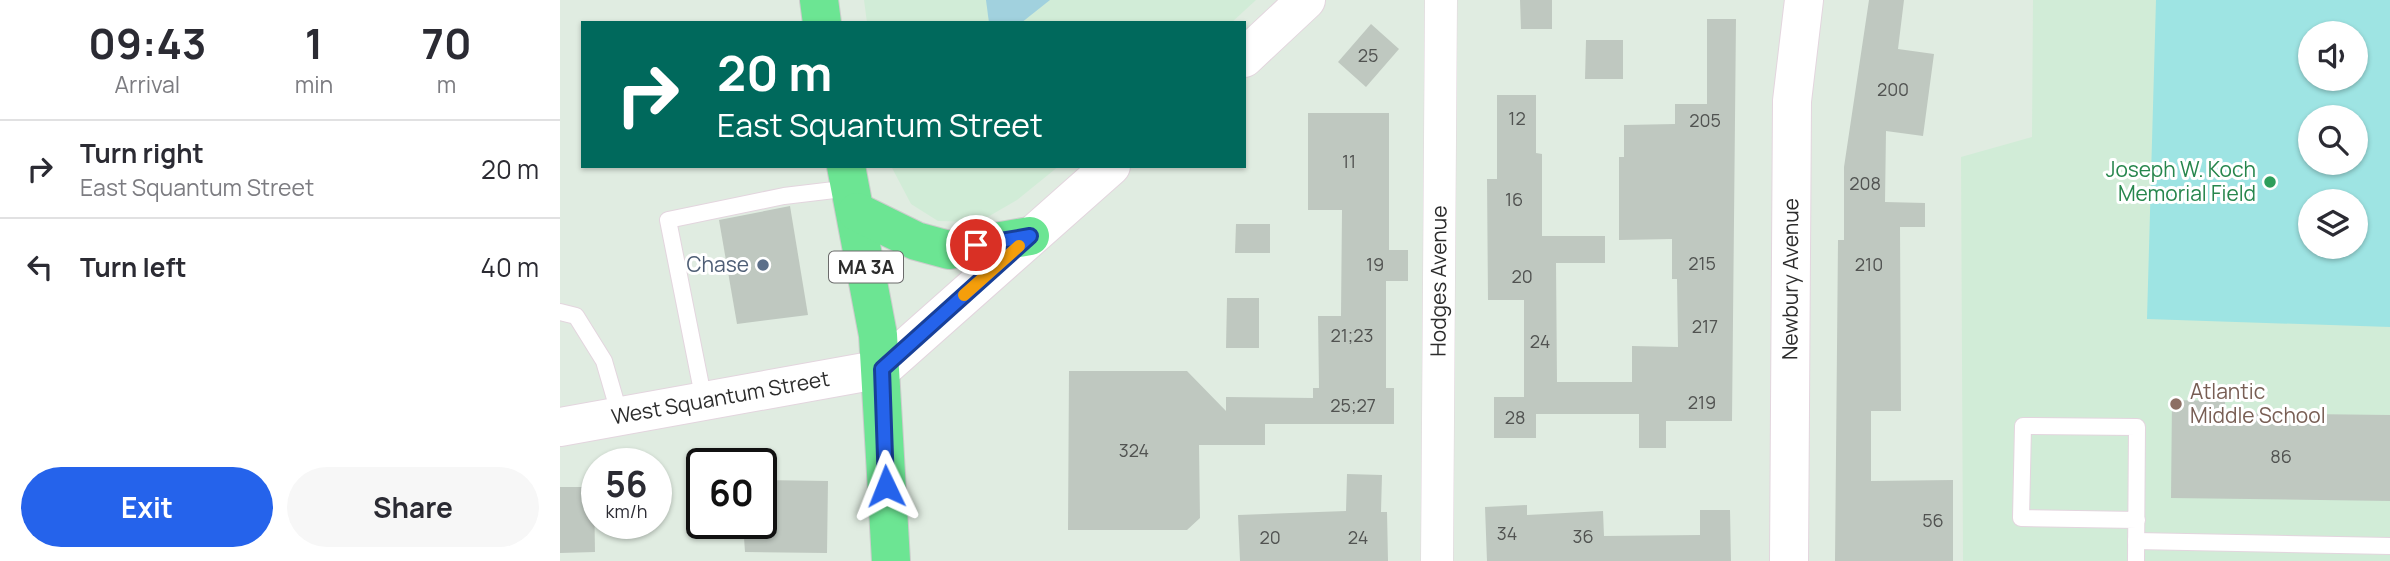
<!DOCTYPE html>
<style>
body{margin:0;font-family:Manrope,sans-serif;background:#f7f7f7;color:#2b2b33;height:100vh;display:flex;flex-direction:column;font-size:26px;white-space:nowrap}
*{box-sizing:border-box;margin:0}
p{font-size:23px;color:#7c7c81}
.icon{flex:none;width:38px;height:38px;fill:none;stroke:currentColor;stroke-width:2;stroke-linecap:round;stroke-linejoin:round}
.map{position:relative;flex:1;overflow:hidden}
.panel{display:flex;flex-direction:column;background:#fff;width:560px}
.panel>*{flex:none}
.guide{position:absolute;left:21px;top:21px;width:665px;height:147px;border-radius:0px;box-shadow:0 2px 5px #0004;background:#00695c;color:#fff;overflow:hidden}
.fabs{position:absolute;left:1738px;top:21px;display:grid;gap:14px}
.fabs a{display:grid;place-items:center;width:70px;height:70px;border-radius:50%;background:#fff;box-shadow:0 2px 5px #0004;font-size:35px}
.speed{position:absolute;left:21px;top:448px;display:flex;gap:14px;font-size:35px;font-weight:700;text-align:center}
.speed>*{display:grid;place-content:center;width:91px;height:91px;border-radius:50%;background:#fff;box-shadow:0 2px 5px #0004;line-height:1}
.speed small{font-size:18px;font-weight:400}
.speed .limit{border:4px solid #111;border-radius:10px;background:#fff;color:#111}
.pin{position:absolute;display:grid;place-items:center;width:60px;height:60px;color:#fff;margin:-30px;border:4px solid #fff;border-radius:50%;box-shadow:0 2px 7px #0007}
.me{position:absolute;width:77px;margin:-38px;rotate:358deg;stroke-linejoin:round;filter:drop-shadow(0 0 5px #0008)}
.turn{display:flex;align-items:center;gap:24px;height:147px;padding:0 21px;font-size:32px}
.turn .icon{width:91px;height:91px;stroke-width:2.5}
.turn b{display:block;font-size:49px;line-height:60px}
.eta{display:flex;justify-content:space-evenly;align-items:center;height:119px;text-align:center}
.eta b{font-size:42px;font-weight:700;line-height:49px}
.cta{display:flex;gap:14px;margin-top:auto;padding:14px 21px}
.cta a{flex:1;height:80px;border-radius:42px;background:#2563eb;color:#fff;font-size:28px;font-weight:700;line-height:80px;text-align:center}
.cta a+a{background:#f7f7f7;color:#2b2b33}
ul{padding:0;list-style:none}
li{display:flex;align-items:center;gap:21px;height:98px;padding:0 21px;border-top:2px solid #e1e1e2}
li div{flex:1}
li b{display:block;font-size:26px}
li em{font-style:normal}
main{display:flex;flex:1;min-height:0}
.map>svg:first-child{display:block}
.education{fill:#d1ecd7;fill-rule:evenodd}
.green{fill:#a1d1de}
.pitch{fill:#9ee4e3;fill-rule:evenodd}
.building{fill:#bfc8c0}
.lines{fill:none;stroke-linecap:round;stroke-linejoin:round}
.service-casing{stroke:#e3d5de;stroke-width:18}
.minor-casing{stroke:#e3d5de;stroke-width:33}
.tertiary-casing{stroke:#e3d5de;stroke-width:40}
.secondary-casing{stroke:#e3d5de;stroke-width:40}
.primary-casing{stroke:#ccc;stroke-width:40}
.service{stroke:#fff;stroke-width:16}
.minor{stroke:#fff;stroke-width:32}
.tertiary{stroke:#fff;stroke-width:38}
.secondary{stroke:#fff;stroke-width:38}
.primary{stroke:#6ce593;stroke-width:38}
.route-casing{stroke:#184099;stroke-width:18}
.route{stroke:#2563eb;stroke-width:12}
.slow{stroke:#f59e0b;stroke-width:12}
.leisure-dot{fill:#2e9e5b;stroke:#fff;stroke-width:2.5}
.service-dot{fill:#5c6f8a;stroke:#fff;stroke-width:2.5}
.education-dot{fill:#8d6e63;stroke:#fff;stroke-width:2.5}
.labels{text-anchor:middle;stroke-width:6;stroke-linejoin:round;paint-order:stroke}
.number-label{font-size:18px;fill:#515351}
.shield{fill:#fff;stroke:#6b6b6b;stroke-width:2}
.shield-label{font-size:19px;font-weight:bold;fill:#2c2c2c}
.leisure-label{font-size:21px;fill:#27864d;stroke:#fff;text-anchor:end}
.service-label{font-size:21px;fill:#4e5e75;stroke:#fff;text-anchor:end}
.street-label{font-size:21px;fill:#2c2c2c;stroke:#fff}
.education-label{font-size:21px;fill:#785e54;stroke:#fff;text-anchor:start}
</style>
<main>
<section class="panel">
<div class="eta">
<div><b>09:43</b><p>Arrival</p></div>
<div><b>1</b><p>min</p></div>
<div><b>70</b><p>m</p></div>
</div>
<ul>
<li><svg class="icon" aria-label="right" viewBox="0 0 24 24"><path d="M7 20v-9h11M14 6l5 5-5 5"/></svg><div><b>Turn right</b><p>East Squantum Street</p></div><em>20 m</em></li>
<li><svg class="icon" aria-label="left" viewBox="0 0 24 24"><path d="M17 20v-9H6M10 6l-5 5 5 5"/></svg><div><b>Turn left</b></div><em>40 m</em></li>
</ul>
<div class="cta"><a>Exit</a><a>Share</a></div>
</section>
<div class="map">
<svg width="1830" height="561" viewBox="0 0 1830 561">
<rect width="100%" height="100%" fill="#e0ece1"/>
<!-- education -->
<g class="education">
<polygon points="304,0 696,0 671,23 307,23"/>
<path d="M1473,0H1830V561H1403L1401,157L1472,137ZM1750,33H1796V79H1750ZM1750,117H1796V163H1750ZM1750,201H1796V247H1750Z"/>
<polygon points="331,166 499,166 457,200 419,222 378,221 351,204"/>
</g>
<!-- green -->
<polygon class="green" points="426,0 490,0 461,23 429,23"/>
<!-- pitch -->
<path class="pitch" d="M1596,0H1830V327L1587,319ZM1750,33H1796V79H1750ZM1750,117H1796V163H1750ZM1750,201H1796V247H1750Z"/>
<!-- building -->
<g class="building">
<polygon points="960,0 992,0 992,29 961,29"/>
<polygon points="1309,0 1344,0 1338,49 1374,54 1363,136 1326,131 1325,202 1365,203 1365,227 1340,227 1341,411 1311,411 1311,481 1393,480 1393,561 1275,561 1278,240 1284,240 1284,167"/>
<polygon points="1147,19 1176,19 1172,421 1106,421 1106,448 1079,448 1079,414 976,414 976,438 934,438 934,397 964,397 964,300 928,300 927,179 937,179 937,95 976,95 976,153 982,154 982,236 1045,236 1045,263 996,263 997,382 1072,382 1072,346 1118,347 1117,279 1112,279 1112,239 1059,240 1059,157 1064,157 1064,125 1115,124 1115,104 1147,104"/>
<polygon points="811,24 839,49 806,87 778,62"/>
<polygon points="1026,40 1063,40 1063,79 1025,79"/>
<polygon points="748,113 829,113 829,250 848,250 848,281 826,281 826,388 834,388 834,424 705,424 705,445 639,445 640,518 627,530 508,530 509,371 627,371 666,411 666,397 753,398 753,388 759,388 758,316 781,316 782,210 748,210"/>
<polygon points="230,206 248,315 177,324 159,220"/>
<polygon points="676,224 710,224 710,253 675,253"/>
<polygon points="667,298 699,298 699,348 666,348"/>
<polygon points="1612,400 1665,401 1665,413 1830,415 1830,501 1611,498"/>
<polygon points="787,474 822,475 821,512 827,512 828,561 680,561 678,515 786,511"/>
<polygon points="201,480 268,481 267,553 185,552 183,523 201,523"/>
<polygon points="0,487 34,487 35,552 0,553"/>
<polygon points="967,505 967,515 1043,511 1044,536 1140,535 1140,510 1170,510 1171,561 927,561 925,507"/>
</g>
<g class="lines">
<defs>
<g id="service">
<polyline points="0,312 16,316 44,361 60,416"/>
<polyline points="144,401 108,220 224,196 291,188"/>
<polyline points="1576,541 1830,546"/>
<polyline points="1576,561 1577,427 1463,426 1461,518 1577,520"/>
</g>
<g id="minor">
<path id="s1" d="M877,561L881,0"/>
</g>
<g id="tertiary">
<path id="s2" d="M1229,561L1232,101L1244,0"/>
</g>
<g id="secondary">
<polyline points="684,58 746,0"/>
<path id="s3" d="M0,427L322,369L551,166"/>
</g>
<g id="primary">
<polyline points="259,0 262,23"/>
<polyline points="286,166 318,335 331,561"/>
<polyline points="297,212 356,241 389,250 470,236"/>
</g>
</defs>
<!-- service casing -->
<use href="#service" class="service-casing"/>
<!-- minor casing -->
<use href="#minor" class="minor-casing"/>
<!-- tertiary casing -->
<use href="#tertiary" class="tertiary-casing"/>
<!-- secondary casing -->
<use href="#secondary" class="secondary-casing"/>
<!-- primary casing -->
<use href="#primary" class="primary-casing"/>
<!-- service -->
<use href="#service" class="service"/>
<!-- minor -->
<use href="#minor" class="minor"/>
<!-- tertiary -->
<use href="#tertiary" class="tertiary"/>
<!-- secondary -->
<use href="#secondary" class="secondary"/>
<!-- primary -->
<use href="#primary" class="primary"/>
</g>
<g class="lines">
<defs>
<polyline id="route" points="326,486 322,369 470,236 416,245"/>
</defs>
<!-- route casing -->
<use href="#route" class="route-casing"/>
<!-- route -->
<use href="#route" class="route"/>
<!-- slow -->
<polyline class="slow" points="404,295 459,246"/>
</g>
<!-- markers -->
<circle class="leisure-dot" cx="1710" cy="182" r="7"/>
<circle class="service-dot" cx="203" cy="265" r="7"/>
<circle class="education-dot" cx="1616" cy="404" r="7"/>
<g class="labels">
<!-- number labels -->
<g class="number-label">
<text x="808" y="62">25</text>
<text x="1333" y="96">200</text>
<text x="957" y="125">12</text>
<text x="1145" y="127">205</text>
<text x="789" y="168">11</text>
<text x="1305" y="190">208</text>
<text x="954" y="206">16</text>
<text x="1142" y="270">215</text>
<text x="815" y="271">19</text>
<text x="1309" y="271">210</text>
<text x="962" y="283">20</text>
<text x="1145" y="333">217</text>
<text x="792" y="342">21;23</text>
<text x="980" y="348">24</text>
<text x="1142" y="409">219</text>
<text x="793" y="412">25;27</text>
<text x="955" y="424">28</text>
<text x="574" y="457">324</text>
<text x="1721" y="463">86</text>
<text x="1373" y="527">56</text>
<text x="947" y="540">34</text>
<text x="1023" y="543">36</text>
<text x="710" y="544">20</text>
<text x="798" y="544">24</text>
</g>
<!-- shield labels -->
<rect class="shield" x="269" y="251.5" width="74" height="31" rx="5"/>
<g class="shield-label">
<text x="306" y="274">MA 3A</text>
</g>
<!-- leisure labels -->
<g class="leisure-label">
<text x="1696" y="177">Joseph W. Koch<tspan x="1696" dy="24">Memorial Field</tspan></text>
</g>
<!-- service labels -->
<g class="service-label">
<text x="189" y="272">Chase</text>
</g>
<!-- street labels -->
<g class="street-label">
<text dy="7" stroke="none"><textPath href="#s2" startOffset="282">Newbury Avenue</textPath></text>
<text dy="7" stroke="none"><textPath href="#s1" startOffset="280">Hodges Avenue</textPath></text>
<text dy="7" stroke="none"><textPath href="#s3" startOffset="163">West Squantum Street</textPath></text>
</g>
<!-- education labels -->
<g class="education-label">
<text x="1630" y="399">Atlantic<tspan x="1630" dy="24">Middle School</tspan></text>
</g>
</g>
</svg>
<div class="fabs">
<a><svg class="icon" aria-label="sound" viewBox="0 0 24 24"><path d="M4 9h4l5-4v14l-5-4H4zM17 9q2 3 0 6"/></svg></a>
<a><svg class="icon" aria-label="search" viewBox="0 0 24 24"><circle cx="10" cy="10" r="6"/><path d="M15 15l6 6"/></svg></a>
<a><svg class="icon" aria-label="layers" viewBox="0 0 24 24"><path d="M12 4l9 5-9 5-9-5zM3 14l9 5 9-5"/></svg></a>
</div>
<div class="speed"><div>56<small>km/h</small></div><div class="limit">60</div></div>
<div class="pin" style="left:416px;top:245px;background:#d93025"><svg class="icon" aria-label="arrive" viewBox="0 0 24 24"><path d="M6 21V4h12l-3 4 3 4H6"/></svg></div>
<svg class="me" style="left:326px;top:486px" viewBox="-20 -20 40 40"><path d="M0-17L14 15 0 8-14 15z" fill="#2563eb" stroke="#fff" stroke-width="4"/></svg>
<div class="guide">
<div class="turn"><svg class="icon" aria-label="right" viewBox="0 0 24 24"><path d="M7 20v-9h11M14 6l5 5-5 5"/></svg><div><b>20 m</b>East Squantum Street</div></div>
</div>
</div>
</main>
